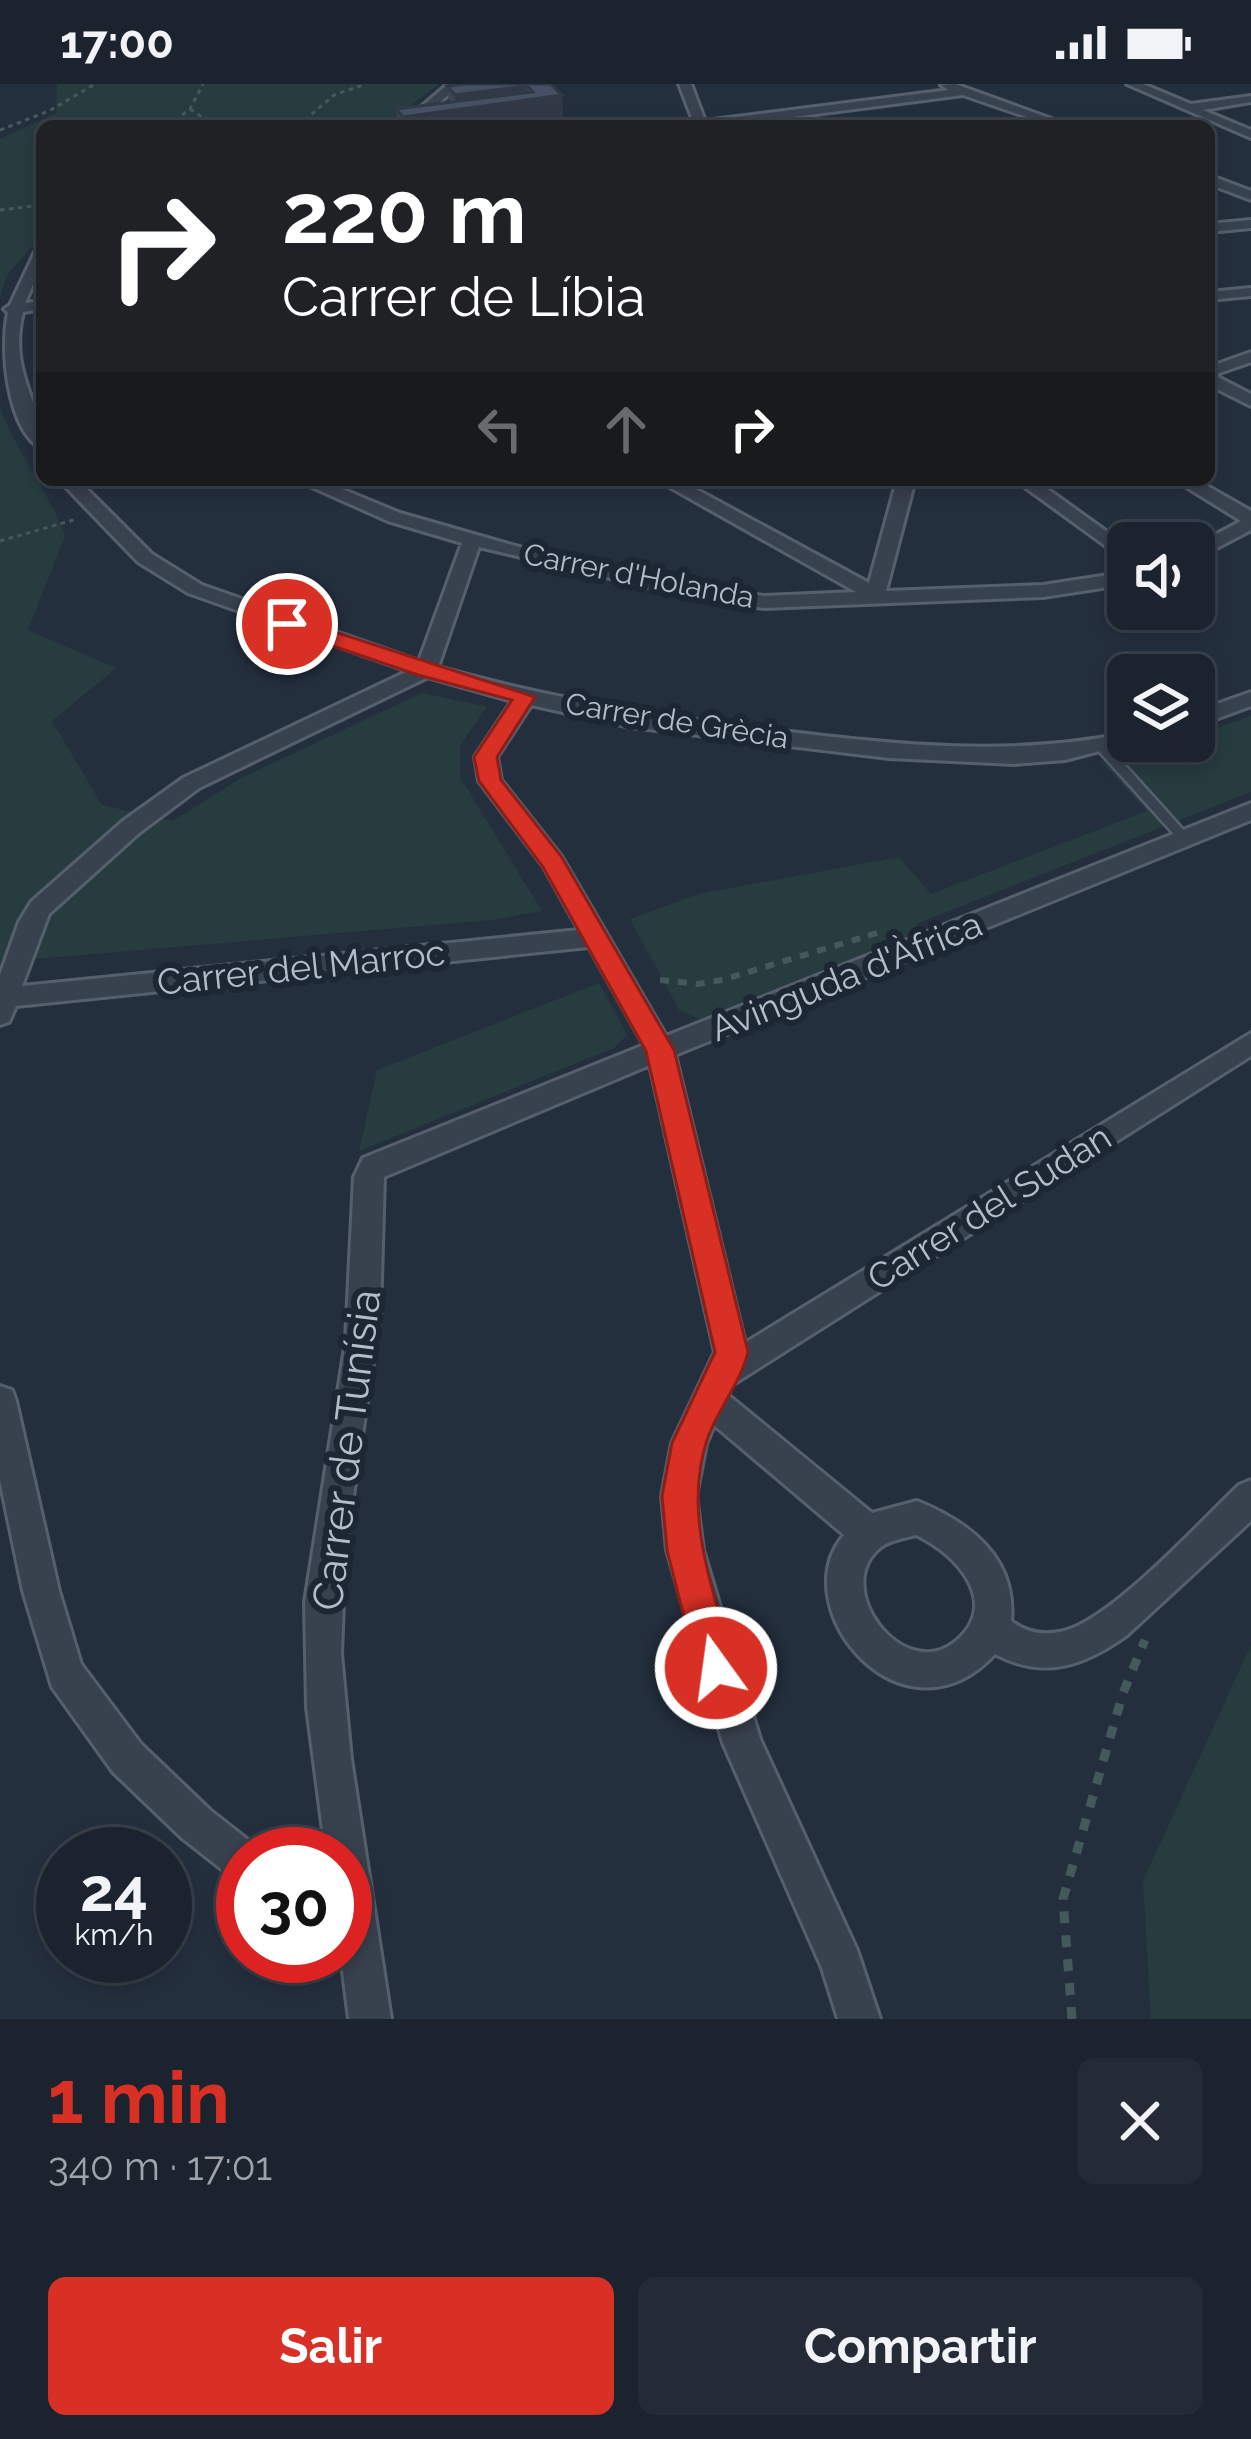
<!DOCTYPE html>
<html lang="es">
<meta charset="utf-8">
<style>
body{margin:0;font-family:Raleway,sans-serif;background:#242b36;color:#f1f3f6;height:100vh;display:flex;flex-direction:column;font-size:45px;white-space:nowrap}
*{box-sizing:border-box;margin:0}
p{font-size:39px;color:#a0a4aa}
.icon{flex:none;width:66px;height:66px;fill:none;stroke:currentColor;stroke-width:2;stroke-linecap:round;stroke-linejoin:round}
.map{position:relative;height:1935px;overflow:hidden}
.side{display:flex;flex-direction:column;background:#1b232e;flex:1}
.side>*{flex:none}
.hud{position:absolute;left:36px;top:36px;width:1179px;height:366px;border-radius:18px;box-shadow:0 6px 18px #0003,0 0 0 3px #39404a;background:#202124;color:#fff;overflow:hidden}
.buttons{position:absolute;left:1107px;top:438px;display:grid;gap:24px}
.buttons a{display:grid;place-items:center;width:108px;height:108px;border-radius:18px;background:#1b232e;box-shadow:0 6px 18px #0003,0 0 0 3px #39404a;font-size:60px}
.speed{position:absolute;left:36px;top:1743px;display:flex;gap:24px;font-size:60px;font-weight:700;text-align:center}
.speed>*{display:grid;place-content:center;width:156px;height:156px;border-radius:50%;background:#1b232e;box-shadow:0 6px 18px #0003,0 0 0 3px #39404a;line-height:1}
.speed small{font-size:30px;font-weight:400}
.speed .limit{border:18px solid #d22;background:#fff;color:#111}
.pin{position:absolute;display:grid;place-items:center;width:102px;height:102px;color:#fff;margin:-51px;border:6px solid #fff;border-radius:50%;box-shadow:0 3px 12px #0007}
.me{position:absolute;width:132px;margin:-66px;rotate:346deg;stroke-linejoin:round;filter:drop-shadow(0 0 9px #0008)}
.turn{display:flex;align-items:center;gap:42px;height:252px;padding:0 48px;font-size:54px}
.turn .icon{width:156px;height:156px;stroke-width:2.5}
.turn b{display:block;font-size:84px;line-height:102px}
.lanes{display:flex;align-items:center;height:114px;padding:0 48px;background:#0003;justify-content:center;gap:60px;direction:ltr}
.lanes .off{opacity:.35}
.round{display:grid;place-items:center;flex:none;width:126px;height:126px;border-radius:18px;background:#242b36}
.summary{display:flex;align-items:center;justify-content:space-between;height:204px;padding:0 48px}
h1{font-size:72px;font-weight:700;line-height:90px;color:#d93025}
.action{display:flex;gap:24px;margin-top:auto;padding:24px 48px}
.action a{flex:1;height:138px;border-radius:18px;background:#d93025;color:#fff;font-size:48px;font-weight:700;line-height:138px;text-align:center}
.action a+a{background:#242b36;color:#f1f3f6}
.status{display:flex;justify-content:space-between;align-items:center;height:84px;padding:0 60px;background:#1b232e;direction:ltr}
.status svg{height:33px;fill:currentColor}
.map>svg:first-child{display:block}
.green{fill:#263c3f}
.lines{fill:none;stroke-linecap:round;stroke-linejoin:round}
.lane-casing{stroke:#565f6c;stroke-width:15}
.street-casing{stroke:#565f6c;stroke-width:6}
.path-far3{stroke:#44595c;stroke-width:3;stroke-dasharray:4.5 4.5;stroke-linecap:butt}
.path-far2{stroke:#44595c;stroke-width:4.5;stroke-dasharray:8 8;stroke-linecap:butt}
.path-far1{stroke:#44595c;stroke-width:6;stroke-dasharray:9 9;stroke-linecap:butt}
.path{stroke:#44595c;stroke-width:9;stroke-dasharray:12 12;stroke-linecap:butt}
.lane{stroke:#38414e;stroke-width:10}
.street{fill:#38414e;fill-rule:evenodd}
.wall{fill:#3b4654}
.shaded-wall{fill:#303945}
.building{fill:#455162;stroke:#303945;stroke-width:3}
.route{fill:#d93025;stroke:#8d1f18;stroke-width:3}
.labels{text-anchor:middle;stroke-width:12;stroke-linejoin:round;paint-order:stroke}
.far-street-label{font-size:30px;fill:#b4bcc9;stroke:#1d2633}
.street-label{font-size:36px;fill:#b4bcc9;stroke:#1d2633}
.near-street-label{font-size:42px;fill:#b4bcc9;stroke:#1d2633}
</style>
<div class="status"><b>17:00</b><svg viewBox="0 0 49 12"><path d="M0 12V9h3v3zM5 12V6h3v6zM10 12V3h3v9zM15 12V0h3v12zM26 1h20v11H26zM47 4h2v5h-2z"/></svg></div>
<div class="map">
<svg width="1251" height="1935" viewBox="0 0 1251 1935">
<rect width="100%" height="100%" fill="#242f3e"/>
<!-- green -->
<g class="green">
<polygon points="57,0 439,0 383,42 42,42 42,152 7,191 0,213 0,55 56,29"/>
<path d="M0,324C17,369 49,406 65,452L28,546L116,584L52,637L102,721L173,737L241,694L422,609L487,623L460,661V693L542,827L492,836L0,878Z"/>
<polygon points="1251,632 1251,708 916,840 922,849 702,936 679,926 630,835 698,810 899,773 931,810 1147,727 1100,677 1194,657 1194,652"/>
<polygon points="599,899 627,951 614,964 359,1067 377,986"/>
<polygon points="1251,1561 1251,1935 1151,1935 1143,1797"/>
</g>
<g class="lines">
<defs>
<polyline id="lane" points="1101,662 1184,754"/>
<g id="street">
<polygon points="448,0 461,0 412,42 399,42"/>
<polygon points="679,0 691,0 705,37 949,6 941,1 955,0 1071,42 1053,42 963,11 724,42 691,42 694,39"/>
<polygon points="1127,0 1143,0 1191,20 1251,12 1251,18 1203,26 1251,46 1251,54"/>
<polygon points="1209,91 1251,107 1251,116 1209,100"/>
<polygon points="1251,136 1251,144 1209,148 1209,140"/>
<path d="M42,164V180L25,219L42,217V225L23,228C8,290 42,315 42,365C7,346 0,265 8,229L4,225L10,221L35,168Z"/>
<polygon points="1251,204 1251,212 1209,216 1209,208"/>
<polygon points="1251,268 1251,278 1214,291 1251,310 1251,322 1209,301 1209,283"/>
<path d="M59,396H78L152,470L202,501L419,577L462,459L388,437L296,396H320L400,429L540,469L699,503L764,512L856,508L657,396H679L869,499L897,396H915L886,507L1043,501L1128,488V500L1043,513L764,524L699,515L479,463L438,583C551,615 664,633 781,647C900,661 1009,673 1128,649V657H1138L1065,676L1014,680L889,674L631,643L531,621L497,673L501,696L561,772L666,952L1251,719V736L675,971L745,1259L1251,949V972L732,1301L728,1311L872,1429L917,1417C969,1438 1017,1474 1011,1537C1027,1549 1044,1552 1064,1547C1112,1535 1200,1438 1239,1401L1251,1396V1437L1126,1552C1083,1582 1044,1596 995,1570C903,1669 782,1524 844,1451L714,1341L706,1360L696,1412L703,1466L760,1655L857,1866L880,1935H838L822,1884L723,1659L667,1466L662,1412L672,1359L715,1268L650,981L384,1093L380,1230L345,1466L341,1570L351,1675L391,1935H349L341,1872H345V1770H326L307,1623L305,1518L346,1257L354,1093L363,1074L644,961L589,863L16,922L9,938L0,941V891L19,838L31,818L123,737L183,694L408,587L188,509L138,478ZM428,593L512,617L475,673L479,697L544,783L579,846L22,902L49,830L139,749L199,704ZM916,1451C957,1470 1001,1519 956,1557C904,1601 829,1503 881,1463C890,1456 905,1454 916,1451Z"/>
<polygon points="1015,396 1035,396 1128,463 1128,478"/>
<polygon points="1175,396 1197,396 1251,427 1251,446 1194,476 1194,462 1241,437"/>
<polygon points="1251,608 1251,622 1194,643 1194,628"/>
<polygon points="0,1302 12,1306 16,1317 59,1507 81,1580 141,1660 210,1726 257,1763 260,1770 243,1770 243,1797 229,1791 182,1754 113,1688 52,1603 23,1507 0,1396"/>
</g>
</defs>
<!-- lane casing -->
<use href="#lane" class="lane-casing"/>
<!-- street casing -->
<use href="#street" class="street-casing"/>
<!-- path-far3 -->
<g class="path-far3">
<polyline points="190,25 216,42"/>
<polyline points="168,42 190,25 203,0"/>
<polyline points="298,42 334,11 366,0"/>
<polyline points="0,46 49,27 95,0"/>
<polyline points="0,126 42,121"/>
<polyline points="0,457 77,435"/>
</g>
<!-- path-far2 -->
<polyline class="path-far2" points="868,852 877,849"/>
<!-- path-far1 -->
<polyline class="path-far1" points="660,896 698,900 722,896 877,849"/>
<!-- path -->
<polyline class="path" points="1072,1935 1063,1815 1123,1609 1145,1556"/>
<!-- lane -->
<use href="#lane" class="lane"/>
<!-- street -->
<use href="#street" class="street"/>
</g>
<!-- wall -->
<polygon class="wall" points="550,0 562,11 563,42 398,42 396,25 449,18 447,2"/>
<!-- shaded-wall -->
<polygon class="shaded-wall" points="527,2 528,16 562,11 563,42 404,42 403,33 456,26 455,11"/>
<!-- building -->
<polygon class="building" points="466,0 550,0 562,11 403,33 396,25 533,8 527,2 455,11 447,2"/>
<!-- route -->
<path class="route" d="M280,535H295L535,613L497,673L501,696L561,772L674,966L748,1268C740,1300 719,1323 708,1353C681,1430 715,1510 735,1584L729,1597L716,1603L703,1597L697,1584L667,1466L662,1412L672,1359L715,1268L646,967L543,783L479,697L474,673L512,616L418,591L280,544Z"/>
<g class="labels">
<!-- far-street labels -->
<g class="far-street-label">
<text transform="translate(639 492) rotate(11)" y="10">Carrer d'Holanda</text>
<text transform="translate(677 637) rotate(9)" y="10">Carrer de Grècia</text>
</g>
<!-- street labels -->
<g class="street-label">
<text transform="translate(301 883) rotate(-6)" y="13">Carrer del Marroc</text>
<text transform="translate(846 892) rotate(-22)" y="13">Avinguda d'Àfrica</text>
<text transform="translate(989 1123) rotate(-32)" y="13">Carrer del Sudan</text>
</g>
<!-- near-street labels -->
<g class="near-street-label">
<text transform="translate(346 1366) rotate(-83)" y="15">Carrer de Tunísia</text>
</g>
</g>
</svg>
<div class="buttons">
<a><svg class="icon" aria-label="sound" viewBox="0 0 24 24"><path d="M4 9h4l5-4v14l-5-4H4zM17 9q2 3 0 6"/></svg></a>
<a><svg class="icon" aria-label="layers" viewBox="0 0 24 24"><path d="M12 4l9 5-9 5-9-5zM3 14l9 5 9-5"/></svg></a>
</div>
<div class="speed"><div>24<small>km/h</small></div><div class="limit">30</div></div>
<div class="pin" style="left:287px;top:540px;background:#d93025"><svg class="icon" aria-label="arrive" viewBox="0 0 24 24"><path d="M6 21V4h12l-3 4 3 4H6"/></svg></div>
<svg class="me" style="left:716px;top:1584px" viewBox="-20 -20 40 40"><circle r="17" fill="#d93025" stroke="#fff" stroke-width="3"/><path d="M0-11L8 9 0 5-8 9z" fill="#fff"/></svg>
<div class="hud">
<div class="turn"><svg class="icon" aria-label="right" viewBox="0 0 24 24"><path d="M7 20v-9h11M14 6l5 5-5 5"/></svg><div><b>220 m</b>Carrer de Líbia</div></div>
<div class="lanes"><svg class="icon off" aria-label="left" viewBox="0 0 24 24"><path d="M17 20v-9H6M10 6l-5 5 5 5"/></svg><svg class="icon off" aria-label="ahead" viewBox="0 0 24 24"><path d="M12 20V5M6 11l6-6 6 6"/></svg><svg class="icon" aria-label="right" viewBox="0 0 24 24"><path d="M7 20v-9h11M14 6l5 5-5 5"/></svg></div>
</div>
</div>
<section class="side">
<div class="summary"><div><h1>1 min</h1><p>340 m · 17:01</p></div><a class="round"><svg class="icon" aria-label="close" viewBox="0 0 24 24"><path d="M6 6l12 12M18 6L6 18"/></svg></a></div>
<div class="action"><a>Salir</a><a>Compartir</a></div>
</section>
